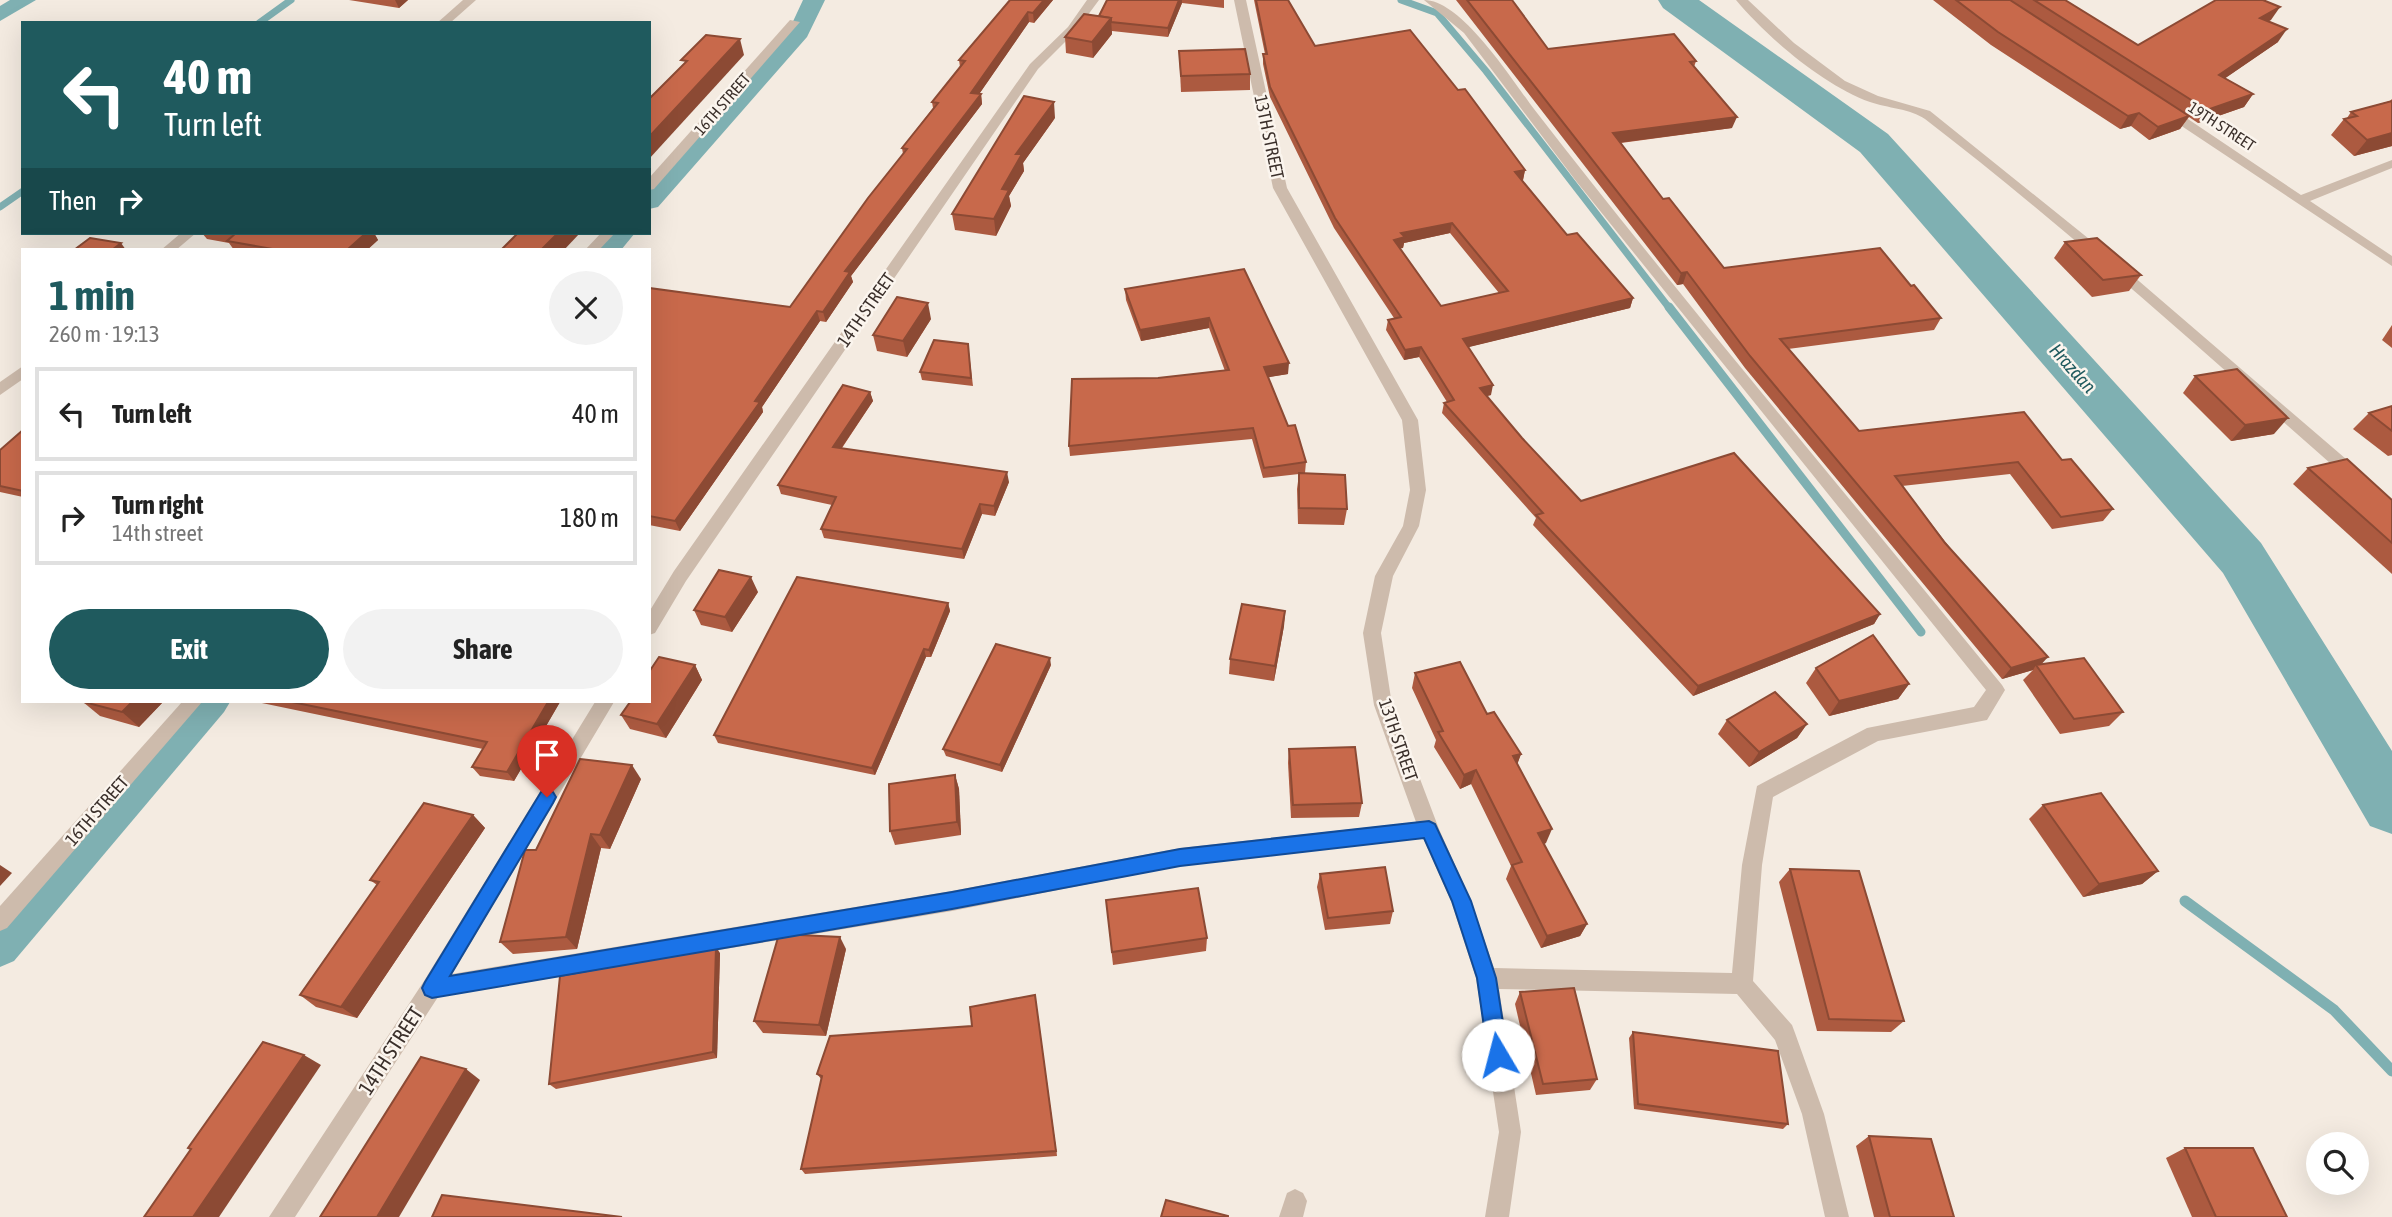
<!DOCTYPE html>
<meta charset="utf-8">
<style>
body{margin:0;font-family:"Asap Condensed",sans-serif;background:#f2f2f2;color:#222;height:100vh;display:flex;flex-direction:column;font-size:26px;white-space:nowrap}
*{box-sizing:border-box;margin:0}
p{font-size:23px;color:#767676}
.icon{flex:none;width:38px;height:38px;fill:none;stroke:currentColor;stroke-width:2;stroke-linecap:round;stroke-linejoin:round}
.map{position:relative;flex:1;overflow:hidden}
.details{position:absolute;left:21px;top:248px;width:630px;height:455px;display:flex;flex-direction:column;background:#fff;border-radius:0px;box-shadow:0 7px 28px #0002}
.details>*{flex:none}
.guide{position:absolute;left:21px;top:21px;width:630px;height:214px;border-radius:0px;box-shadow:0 7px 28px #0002;background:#1f5a5e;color:#fff;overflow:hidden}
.tools{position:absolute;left:2306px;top:1132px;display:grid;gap:14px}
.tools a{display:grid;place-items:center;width:63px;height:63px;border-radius:50%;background:#fff;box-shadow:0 7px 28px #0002;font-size:35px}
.pin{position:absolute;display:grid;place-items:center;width:60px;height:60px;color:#fff;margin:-72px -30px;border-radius:50% 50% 50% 0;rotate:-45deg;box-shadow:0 0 7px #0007}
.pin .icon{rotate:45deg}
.me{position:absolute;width:77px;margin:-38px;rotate:352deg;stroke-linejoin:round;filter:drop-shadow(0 0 5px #0008)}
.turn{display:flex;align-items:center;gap:24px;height:147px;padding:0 28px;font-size:32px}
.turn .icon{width:91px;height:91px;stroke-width:2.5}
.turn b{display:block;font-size:49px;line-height:60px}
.then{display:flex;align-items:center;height:66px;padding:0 28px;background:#0003;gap:14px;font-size:26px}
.round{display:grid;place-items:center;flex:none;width:74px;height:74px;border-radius:37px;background:#f2f2f2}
.headline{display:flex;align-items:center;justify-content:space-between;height:119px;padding:0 28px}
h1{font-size:42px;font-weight:700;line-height:52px;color:#1f5a5e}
.button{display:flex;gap:14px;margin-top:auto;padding:14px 28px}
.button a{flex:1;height:80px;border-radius:42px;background:#1f5a5e;color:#fff;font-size:28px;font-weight:700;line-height:80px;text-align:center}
.button a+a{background:#f2f2f2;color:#222}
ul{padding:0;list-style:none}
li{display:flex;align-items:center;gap:21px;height:94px;margin:0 14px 10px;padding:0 14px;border:4px solid #e0e0e0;border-radius:0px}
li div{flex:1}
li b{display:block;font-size:26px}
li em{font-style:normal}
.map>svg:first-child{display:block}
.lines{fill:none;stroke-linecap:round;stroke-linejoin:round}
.stream-far2{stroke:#7fb0b2;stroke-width:7}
.stream-far1{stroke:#7fb0b2;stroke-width:9}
.stream{stroke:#7fb0b2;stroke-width:11}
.canal{fill:#7fb0b2;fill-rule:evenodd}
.river{fill:#7fb0b2;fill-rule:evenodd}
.minor{fill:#cdbbac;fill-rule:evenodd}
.wall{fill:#ac5a40;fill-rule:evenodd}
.shaded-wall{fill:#8c4a34}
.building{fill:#c8694b;stroke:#8c4a34;stroke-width:2;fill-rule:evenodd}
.route{fill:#1a73e8;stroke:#114b97;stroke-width:2}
.labels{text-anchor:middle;stroke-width:5;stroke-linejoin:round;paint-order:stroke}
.far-street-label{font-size:16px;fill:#3b302b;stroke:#fbf5ee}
.street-label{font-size:18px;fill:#3b302b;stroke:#fbf5ee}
.water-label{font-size:19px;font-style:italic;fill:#1f5a5e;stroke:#fbf5ee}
.near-street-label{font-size:21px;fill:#3b302b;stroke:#fbf5ee}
</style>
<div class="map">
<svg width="2392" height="1217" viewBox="0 0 2392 1217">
<rect width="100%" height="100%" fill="#f4ebe1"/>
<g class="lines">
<!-- stream-far2 -->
<g class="stream-far2">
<polyline points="1401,0 1437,13 1486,71 1670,309"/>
<polyline points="259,23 291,0"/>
<polyline points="0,207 23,191"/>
</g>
<!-- stream-far1 -->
<polyline class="stream-far1" points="1669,307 1921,632"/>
<!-- stream -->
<polyline class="stream" points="2185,901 2334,1010 2392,1071"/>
<!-- canal -->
<g class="canal">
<polygon points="10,0 36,0 0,21 0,6"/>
<polygon points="803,0 825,0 807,37 658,207 649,209 649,186 789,30"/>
<polygon points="608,233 635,233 621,250 594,250"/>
<polygon points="191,702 230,702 224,712 14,961 0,967 0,919"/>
</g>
<!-- river -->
<polygon class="river" points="1658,0 1699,0 1888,134 2261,543 2392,751 2392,834 2370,826 2223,573 1860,152 1663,8"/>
<!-- minor -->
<g class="minor">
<polygon points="463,0 476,0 450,23 437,23"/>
<polygon points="1087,0 1099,0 1076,31 1038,69 686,581 655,633 649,635 649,612 674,571 1030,64 1068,27"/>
<path d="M1234,0H1246L1287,188L1418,420L1426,490L1419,526L1393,576L1381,633L1392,705L1439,829L1471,901L1494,968L1732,973L1742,865L1757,786L1867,728L1974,707L1986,690L1576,181L1464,33L1424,0C1462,0 1512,80 1534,109C1685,304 1846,493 2002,685L2005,690L1987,720L1878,741L1773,797L1762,865L1753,981L1792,1025L1795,1033L1824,1114L1849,1217H1825L1802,1114L1775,1040L1737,994L1499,989L1521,1132L1509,1217H1485L1499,1132L1476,978L1451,901L1423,838L1180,866L952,911L438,997L295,1217H269L424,981L595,702H614L452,974L952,891L1180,848L1416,822L1374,705L1363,633L1375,576L1403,526L1410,490L1402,420L1273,188Z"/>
<path d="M1736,0H1748L1794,43L1845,81L1878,96L1930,111L2104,251L2360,471L2362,475L2360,479H2348C2209,357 2072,232 1925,119C1911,109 1887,108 1870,102C1823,85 1768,38 1736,0Z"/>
<polygon points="790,20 800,22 654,189 649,190 649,178"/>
<polygon points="2162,107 2170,107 2301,195 2392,160 2392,168 2310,201 2392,256 2392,266 2162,113"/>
<polygon points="181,233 196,233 176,250 161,250"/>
<polygon points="601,233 615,233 599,250 585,250"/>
<polygon points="23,366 23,379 0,395 0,382"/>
<polygon points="182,702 202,702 7,928 0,931 0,906"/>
<polygon points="1295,1189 1303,1193 1307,1201 1303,1217 1279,1217 1287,1193"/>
</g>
</g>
<!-- wall -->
<g class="wall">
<polygon points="349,0 408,0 399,8"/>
<polygon points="1010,0 1053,0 1034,23 1029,22 979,94 981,94 982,104 851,276 853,282 826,322 820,321 762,407 763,412 680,531 649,525 649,288 790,307 903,154 902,148 933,108 932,102 960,67 959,60"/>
<polygon points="1107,0 1224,0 1224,8 1182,3 1168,37 1112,31 1112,34 1093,58 1066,53 1065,37 1099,16"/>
<path d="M1254,0H1288L1315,46L1458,90L1525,170L1523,180H1522L1567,235L1633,298L1630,308L1468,347L1491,395L1487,396L1522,438L1581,501L1880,614L1874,624L1693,696L1533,525L1536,518L1442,413L1444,403L1447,402L1419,357L1404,360L1386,330L1388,320L1394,318L1334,228L1270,97L1263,64V54H1265ZM1450,233L1499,293L1441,306L1400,248H1403L1404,243Z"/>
<polygon points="1456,0 1512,0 1548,49 1696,61 1694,67 1732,128 1621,143 1663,199 1724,268 1911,286 1941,318 1934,330 1788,349 1859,431 2062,460 2113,509 2103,521 2052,529 2010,474 1902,486 2041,665 2123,712 2109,726 2060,734 2023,680 2033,670 2002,679 1745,368 1683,284 1677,285"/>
<polygon points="1933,0 2065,0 2138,45 2271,20 2268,21 2278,42 2225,78 2253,94 2244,107 2198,123 2189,117 2180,129 2149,140 2131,126 2120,129 1991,45"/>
<polygon points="1179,51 1250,74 1250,90 1181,92"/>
<polygon points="2392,99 2392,146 2354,156 2331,135 2344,119 2347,118 2351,112 2390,101"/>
<polygon points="1055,118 1023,163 1024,171 1009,196 1011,206 996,236 955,230 952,214"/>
<polygon points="202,233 374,233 378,240 367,250 234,250 229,243 207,239"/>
<polygon points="2065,242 2141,275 2129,291 2092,297 2054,258"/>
<polygon points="1244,269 1288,374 1268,377 1288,426 1306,462 1305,473 1300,473 1347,509 1344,525 1298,524 1297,489 1299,474 1263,478 1252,439 1070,456 1069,446 1158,378 1225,371 1209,328 1141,341 1126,300 1125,289"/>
<polygon points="931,319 907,357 877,351 873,335"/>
<polygon points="2392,325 2392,348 2382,340"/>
<polygon points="968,344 973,386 922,380 920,372"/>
<polygon points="2195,376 2274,434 2231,441 2183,393"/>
<polygon points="870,392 873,401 842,448 1009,482 995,516 982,514 964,559 824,538 821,529 832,505 781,494 778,485"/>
<polygon points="2392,406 2392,455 2388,456 2353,429 2369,413"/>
<polygon points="23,430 23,497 0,492 0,450"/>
<polygon points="2308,468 2392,500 2392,574 2293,484"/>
<polygon points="758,592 732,632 701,625 694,610"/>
<polygon points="948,603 950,611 931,657 926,657 875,775 718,743 714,735"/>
<polygon points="1285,611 1284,626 1274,681 1229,674 1230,659"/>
<polygon points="695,665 702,680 666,738 630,729 621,715"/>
<polygon points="1051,665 1002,772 946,756 943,749"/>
<polygon points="1816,668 1909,684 1898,699 1829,716 1806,683"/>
<polygon points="1415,673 1487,714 1521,754 1517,764 1546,843 1544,844 1587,924 1580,936 1541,948 1506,879 1511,866 1471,784 1460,789 1434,747 1436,740 1412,688"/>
<polygon points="83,702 163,702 139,727 100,716"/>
<polygon points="257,702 560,702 514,781 480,776 472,767 483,749"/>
<polygon points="1727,720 1807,724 1797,738 1749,767 1718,734"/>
<polygon points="1289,749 1362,803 1359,817 1291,818 1288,763"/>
<polygon points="955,775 959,789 961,835 895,845 890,831"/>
<polygon points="641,779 610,849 601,848 577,949 513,954 500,942 536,850"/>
<polygon points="2043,805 2158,871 2142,884 2083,897 2029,819"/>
<polygon points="473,815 485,828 357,1018 316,1007 300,995 377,885 370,880"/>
<polygon points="1790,869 1904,1021 1891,1032 1817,1031 1779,882"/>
<polygon points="1320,874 1393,911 1390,924 1325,930 1317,887"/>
<polygon points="1106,900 1207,938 1206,951 1113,965"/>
<polygon points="846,949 826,1036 763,1033 754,1021"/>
<polygon points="720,953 717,1058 556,1089 549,1084"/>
<polygon points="1520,992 1597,1079 1590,1090 1536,1095 1515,1004"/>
<polygon points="1036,1001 1057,1156 805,1174 801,1169 822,1080 817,1074 972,1026"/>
<polygon points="1633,1032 1788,1124 1783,1129 1634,1109 1629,1038"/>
<polygon points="1869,1136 1954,1217 1874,1217 1856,1146"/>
<polygon points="2185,1148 2287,1217 2192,1217 2166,1158"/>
</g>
<!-- shaded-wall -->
<g class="shaded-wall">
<polygon points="395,0 408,0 399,8"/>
<polygon points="1044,0 1053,0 1034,23 1033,13"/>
<polygon points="1179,0 1182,0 1182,3 1168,37 1168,28"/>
<polygon points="2280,7 2271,20 2252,31 2260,18"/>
<polygon points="1028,12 1029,22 973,103 971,93"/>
<polygon points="1111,18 1112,34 1093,58 1092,42"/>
<polygon points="2287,29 2278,42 2211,88 2219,75"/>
<polygon points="740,39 744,55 649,159 649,137"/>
<polygon points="981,94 982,104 851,276 853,282 826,322 823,312 845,271"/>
<polygon points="2253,94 2244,107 2198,123 2207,110"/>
<polygon points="1054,102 1055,118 1023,163 1024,171 1009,196 1011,206 996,236 994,219 1002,189 1016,154"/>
<polygon points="2139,113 2131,126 2120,129 2128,116"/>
<polygon points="2189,116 2180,129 2149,140 2158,127"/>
<polygon points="1737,117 1732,128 1609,144 1613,133"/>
<polygon points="2392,133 2392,146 2354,156 2367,140"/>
<polygon points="1525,170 1523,180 1513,182 1515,172"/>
<polygon points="1452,223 1450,233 1404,243 1403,248 1392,250 1394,240 1401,233"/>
<polygon points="366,233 374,233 378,240 367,250 347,250"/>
<polygon points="558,233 580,233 564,250 541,250"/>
<polygon points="121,243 126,250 112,250"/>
<polygon points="1687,272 1683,284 1677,285 1681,273"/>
<polygon points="1633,298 1630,308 1461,349 1463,339"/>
<polygon points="928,303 931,319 907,357 903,341"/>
<polygon points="817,311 820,321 762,407 763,412 680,531 675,521 755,401"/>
<polygon points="1209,318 1209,328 1141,341 1140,330"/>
<polygon points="1421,347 1419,357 1404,360 1405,350"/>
<polygon points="1289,363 1288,374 1264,378 1264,367"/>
<polygon points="1493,385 1491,395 1478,398 1480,388"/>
<polygon points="870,392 873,401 836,456 833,447"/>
<polygon points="2288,418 2274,434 2231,441 2245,425"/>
<polygon points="1007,472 1009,482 995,516 994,506"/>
<polygon points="980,504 982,514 964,559 962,549"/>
<polygon points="751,577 758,592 732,632 725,617"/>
<polygon points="948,603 950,611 931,657 929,650"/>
<polygon points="1285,611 1284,626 1274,681 1275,666"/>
<polygon points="1880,614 1874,624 1693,696 1698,686"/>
<polygon points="924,649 926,657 875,775 872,768"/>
<polygon points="2048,657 2038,668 2036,665 2033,670 2002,679 2011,668"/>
<polygon points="1050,658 1051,665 1002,772 1000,765"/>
<polygon points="695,665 702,680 666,738 657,724"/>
<polygon points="1909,684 1898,699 1829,716 1839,701"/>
<polygon points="132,702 163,702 139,727 122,712"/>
<polygon points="548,702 560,702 514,781 507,772"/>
<polygon points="1807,724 1797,738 1749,767 1759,752"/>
<polygon points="1521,754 1516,768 1513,756"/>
<polygon points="632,765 641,779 610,849 600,835"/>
<polygon points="1476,770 1471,784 1460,789 1464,775"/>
<polygon points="955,775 959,789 961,835 957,822"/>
<polygon points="473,815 485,828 357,1018 341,1007"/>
<polygon points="1552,829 1546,843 1533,847 1538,833"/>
<polygon points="591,834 601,848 577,949 566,937"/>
<polygon points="0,865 12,873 0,886"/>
<polygon points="2158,871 2142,884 2083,897 2099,884"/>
<polygon points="1587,924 1580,936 1541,948 1547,936"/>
<polygon points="840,937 846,949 826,1036 819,1025"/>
<polygon points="716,947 720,953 717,1058 713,1052"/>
<polygon points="1035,995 1036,1001 1057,1156 1056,1151"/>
<polygon points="304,1055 321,1065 219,1217 193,1217"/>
<polygon points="466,1069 480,1080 399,1217 377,1217"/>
</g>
<!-- building -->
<g class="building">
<polygon points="1010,0 1044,0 1033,13 1028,12 971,93 981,94 845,271 850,272 823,312 817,311 755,401 760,402 675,521 649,516 649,288 790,307 868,198 907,149 902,148 938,103 932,102 965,61 959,60"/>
<polygon points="1107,0 1179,0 1168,28 1111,22 1111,18 1099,16"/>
<path d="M1256,0H1288L1315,46L1410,30L1458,90L1465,89L1525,170L1515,172L1567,235L1577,233L1633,298L1463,339L1493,385L1480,388L1522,438L1581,501L1734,453L1880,614L1698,686L1536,515L1543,513L1444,403L1454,400L1421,347L1405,350L1388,320L1401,317L1335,218L1270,87L1263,54H1267ZM1452,223L1508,291L1441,306L1394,240L1405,237L1401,233Z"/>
<polygon points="1467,0 1512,0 1548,49 1674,34 1696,61 1690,62 1737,117 1613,133 1663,199 1669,198 1724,268 1880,248 1911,286 1914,285 1941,318 1780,339 1859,431 2024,412 2062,460 2071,459 2113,509 2061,517 2018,462 1895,476 1945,543 2048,657 2011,668 1750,356 1687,272 1681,273"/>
<polygon points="1956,0 2010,0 2189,116 2158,127 2139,113 2128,116 1998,32"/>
<polygon points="2034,0 2065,0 2138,45 2216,0 2263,0 2280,7 2260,18 2287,29 2219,75 2253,94 2207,110"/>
<polygon points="1084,14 1111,18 1092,42 1065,37"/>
<polygon points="706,35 740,39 649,137 649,99 687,61 681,60"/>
<polygon points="1245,49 1250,74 1181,76 1179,51"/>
<polygon points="1024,96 1054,102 1016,154 1022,154 1002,189 1009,190 994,219 952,214"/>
<polygon points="2392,101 2392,133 2367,140 2344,119 2357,116 2351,112"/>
<polygon points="229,233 366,233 347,250 278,250 227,241 235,234"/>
<polygon points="518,233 558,233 541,250 501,250"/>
<polygon points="90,238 121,243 112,250 74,250"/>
<polygon points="2097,238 2141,275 2103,280 2065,242"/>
<polygon points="1244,269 1289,363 1264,367 1288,426 1295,425 1306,462 1264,468 1253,428 1069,446 1072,379 1158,378 1229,370 1209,318 1140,330 1125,289"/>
<polygon points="897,297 928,303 903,341 873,335"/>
<polygon points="934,340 968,344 971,378 920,372"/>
<polygon points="2237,369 2288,418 2245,425 2195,376"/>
<polygon points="843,385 870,392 833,447 1007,472 994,506 980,504 962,549 821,529 836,497 778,485"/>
<polygon points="2392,406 2392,431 2369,413"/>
<polygon points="23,430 23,491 0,486 0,450"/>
<polygon points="2347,459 2392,500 2392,543 2308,468"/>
<polygon points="1299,473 1345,475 1347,509 1299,508"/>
<polygon points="719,570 751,577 725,617 694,610"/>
<polygon points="797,577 948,603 929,650 924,649 872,768 714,735"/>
<polygon points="1242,604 1285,611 1275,666 1230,659"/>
<polygon points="1873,635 1909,684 1839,701 1816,668"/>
<polygon points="996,644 1050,658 1000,765 943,749"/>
<polygon points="659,657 695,665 657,724 621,715 630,702 649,702 649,672"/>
<polygon points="2084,658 2123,712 2074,719 2036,665"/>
<polygon points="1460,662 1487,714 1494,712 1521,754 1513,756 1552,829 1538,833 1587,924 1547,936 1512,865 1522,862 1476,770 1464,775 1438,732 1443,731 1415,673"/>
<polygon points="1775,692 1807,724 1759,752 1727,720"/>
<polygon points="84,702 132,702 122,712"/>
<polygon points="292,702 548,702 507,772 472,767 487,742"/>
<polygon points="1355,747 1362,803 1293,805 1289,749"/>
<polygon points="580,759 632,765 600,835 591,834 566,937 500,942 525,850 536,850"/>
<polygon points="955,775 957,822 890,831 889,784"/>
<polygon points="2101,793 2158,871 2099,884 2043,805"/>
<polygon points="424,803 473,815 341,1007 300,995 379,882 370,880"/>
<polygon points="1385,867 1393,911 1328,918 1320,874"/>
<polygon points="1790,869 1859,871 1904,1021 1829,1019"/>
<polygon points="1198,888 1207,938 1112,952 1106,900"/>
<polygon points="779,934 840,937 819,1025 754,1021"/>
<polygon points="716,947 713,1052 549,1084 560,976"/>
<polygon points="1574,988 1597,1079 1543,1084 1520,992"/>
<polygon points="1035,995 1056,1151 801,1169 822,1076 817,1074 830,1036 972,1026 970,1007"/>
<polygon points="1633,1032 1778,1051 1788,1124 1638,1104"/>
<polygon points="263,1042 304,1055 193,1217 144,1217 191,1149 188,1148"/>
<polygon points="421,1057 466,1069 377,1217 320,1217"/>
<polygon points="1869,1136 1931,1139 1954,1217 1890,1217"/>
<polygon points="2185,1148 2253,1148 2287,1217 2216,1217"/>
<polygon points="442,1195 622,1217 432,1217"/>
<polygon points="1166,1200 1228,1216 1228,1217 1161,1217"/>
</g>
<!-- route -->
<polygon class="route" points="547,790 553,792 556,797 553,803 450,976 952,892 1180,849 1429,821 1435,824 1471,901 1496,978 1508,1055 1505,1062 1498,1065 1491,1062 1488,1055 1477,978 1452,901 1424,838 1180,866 952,909 432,998 425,995 422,988 425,982 541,792"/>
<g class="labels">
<!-- far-street labels -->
<g class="far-street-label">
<text transform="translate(722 104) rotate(-49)" y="6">16TH STREET</text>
<text transform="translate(2222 126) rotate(33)" y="6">19TH STREET</text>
</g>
<!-- street labels -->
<g class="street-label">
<text transform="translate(1269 137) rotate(78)" y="6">13TH STREET</text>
<text transform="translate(866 310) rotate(-55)" y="6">14TH STREET</text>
<text transform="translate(1398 740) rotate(71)" y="6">13TH STREET</text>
<text transform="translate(97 811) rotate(-49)" y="6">16TH STREET</text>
</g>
<!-- water labels -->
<g class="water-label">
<text transform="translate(2073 368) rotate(48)" y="7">Hrazdan</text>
</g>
<!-- near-street labels -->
<g class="near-street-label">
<text transform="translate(391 1051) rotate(-57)" y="7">14TH STREET</text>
</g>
</g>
</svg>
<div class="tools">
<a><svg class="icon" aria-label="search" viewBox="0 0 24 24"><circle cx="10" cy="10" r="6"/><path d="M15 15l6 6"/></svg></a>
</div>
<div class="pin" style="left:547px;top:797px;background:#d93025"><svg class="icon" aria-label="arrive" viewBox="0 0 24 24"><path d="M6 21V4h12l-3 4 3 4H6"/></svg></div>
<svg class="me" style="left:1498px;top:1055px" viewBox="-20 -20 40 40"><circle r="19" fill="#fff"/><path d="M0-13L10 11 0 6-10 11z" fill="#1a73e8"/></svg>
<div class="guide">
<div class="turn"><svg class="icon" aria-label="left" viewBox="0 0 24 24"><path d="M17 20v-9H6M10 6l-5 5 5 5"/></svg><div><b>40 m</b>Turn left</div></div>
<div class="then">Then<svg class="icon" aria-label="right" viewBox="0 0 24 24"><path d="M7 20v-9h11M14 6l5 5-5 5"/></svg></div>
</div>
<section class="details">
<div class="headline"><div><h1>1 min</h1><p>260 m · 19:13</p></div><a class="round"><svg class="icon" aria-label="close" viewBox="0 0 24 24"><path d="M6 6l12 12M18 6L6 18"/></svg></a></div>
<ul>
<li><svg class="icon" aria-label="left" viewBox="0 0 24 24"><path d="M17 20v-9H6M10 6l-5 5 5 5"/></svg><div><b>Turn left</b></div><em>40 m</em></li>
<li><svg class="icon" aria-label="right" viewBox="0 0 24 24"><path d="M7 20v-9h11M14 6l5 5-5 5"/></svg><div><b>Turn right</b><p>14th street</p></div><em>180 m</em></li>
</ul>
<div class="button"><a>Exit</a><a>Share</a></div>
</section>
</div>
